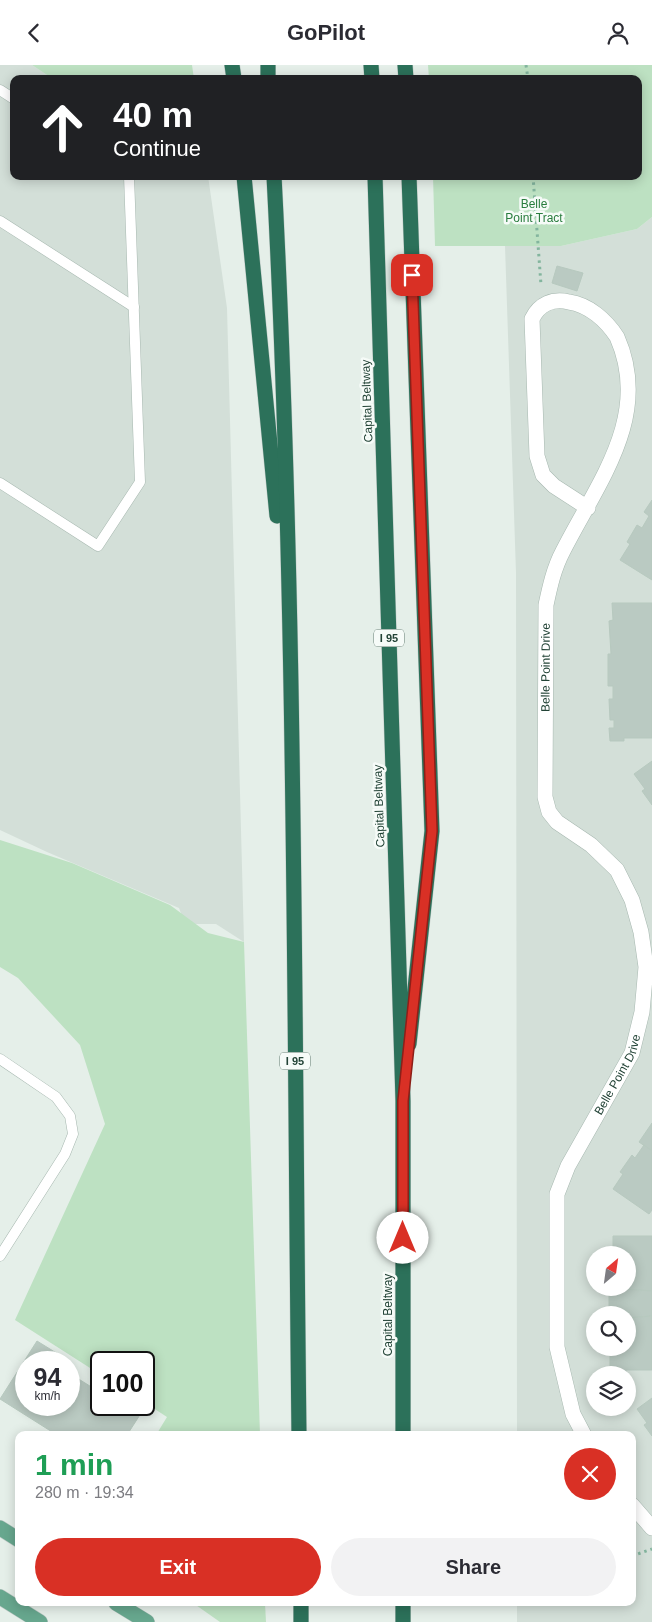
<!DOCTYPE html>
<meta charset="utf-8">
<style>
body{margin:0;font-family:Helvetica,sans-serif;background:#f2f2f3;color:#2b2b33;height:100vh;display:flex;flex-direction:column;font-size:19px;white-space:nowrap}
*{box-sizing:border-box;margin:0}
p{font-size:16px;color:#7c7c81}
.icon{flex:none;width:28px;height:28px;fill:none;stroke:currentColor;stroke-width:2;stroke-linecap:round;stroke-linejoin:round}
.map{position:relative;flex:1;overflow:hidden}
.details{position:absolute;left:15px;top:1366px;width:621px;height:175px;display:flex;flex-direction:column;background:#fff;border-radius:10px;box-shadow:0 2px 12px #0003}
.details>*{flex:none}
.guide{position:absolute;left:10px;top:10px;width:632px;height:105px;border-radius:10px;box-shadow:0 2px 12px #0003;background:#202124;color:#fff;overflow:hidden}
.needle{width:32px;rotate:29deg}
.buttons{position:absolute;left:586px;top:1181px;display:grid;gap:10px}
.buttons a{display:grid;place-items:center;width:50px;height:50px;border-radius:50%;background:#fff;box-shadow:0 2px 12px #0003;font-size:25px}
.speed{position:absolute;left:15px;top:1286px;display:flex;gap:10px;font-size:25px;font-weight:700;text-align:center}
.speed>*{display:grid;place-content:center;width:65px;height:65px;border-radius:50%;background:#fff;box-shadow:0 2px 12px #0003;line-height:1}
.speed small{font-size:12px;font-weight:400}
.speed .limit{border:2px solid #111;border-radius:8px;background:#fff;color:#111}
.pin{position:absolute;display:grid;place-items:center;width:42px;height:42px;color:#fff;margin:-21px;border-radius:10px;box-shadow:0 2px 8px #0006}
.me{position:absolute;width:55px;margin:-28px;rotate:0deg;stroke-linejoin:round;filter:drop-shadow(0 0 4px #0008)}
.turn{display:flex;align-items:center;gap:18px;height:105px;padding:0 20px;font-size:22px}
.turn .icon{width:65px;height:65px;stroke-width:2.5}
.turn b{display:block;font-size:35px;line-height:42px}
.round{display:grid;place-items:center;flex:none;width:52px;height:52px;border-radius:26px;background:#f2f2f3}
.head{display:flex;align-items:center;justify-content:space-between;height:85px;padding:0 20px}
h1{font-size:30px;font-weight:800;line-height:38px;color:#1e9e55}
.action{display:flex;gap:10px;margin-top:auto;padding:10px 20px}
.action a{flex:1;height:58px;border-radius:30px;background:#d93025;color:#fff;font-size:20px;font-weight:800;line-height:58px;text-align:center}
.action a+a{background:#f2f2f3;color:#2b2b33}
header{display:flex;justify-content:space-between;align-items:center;height:65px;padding:0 20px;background:#fff;font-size:22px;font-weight:800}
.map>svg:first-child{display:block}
.built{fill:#d3dfd8;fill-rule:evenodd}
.green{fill:#bde1c2}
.building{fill:#bacac2;stroke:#b7c9bf}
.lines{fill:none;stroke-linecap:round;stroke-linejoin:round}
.service-casing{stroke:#a7b8b0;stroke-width:11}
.minor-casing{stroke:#a7b8b0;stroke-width:16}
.primary-casing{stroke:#c1cac7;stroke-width:16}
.motorway-casing{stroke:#c1cac7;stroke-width:16}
.path{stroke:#83b59e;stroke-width:3;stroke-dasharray:2.5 4;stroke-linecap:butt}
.service{stroke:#fff;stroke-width:10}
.minor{stroke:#fff;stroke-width:15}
.primary{stroke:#67a78e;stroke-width:15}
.motorway{stroke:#2c715a;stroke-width:15}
.route-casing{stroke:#8d1f18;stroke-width:12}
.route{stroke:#d93025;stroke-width:9}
.labels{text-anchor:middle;stroke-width:5;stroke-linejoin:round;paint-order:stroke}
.shield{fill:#f6fbf8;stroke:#627a70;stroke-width:1}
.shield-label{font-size:11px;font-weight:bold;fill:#224336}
.park-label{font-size:12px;fill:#297d3e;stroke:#f6fbf8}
.street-label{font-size:12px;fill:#224336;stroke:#f6fbf8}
</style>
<header><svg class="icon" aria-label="back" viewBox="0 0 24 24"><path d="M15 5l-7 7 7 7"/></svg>GoPilot<svg class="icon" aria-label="person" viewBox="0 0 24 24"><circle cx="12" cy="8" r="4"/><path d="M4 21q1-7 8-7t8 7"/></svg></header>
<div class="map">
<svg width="652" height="1557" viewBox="0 0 652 1557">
<rect width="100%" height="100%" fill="#e5efe9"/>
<!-- built -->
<g class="built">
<polygon points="0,0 32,0 53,14 14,14 14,111 208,111 227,243 244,877 216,859 185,859 179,843 47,787 0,765"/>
<path d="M652,152V1557H517V1538H632V1370H517L516,508L505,181H561L637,164ZM595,1190H628V1222H595ZM595,1250H628V1282H595ZM595,1310H628V1342H595Z"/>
</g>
<!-- green -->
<g class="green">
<polygon points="32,0 192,0 194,14 53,14"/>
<polygon points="428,0 652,0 652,152 637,164 561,181 435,181 433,111 639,111 639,14 429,14"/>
<polygon points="0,775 72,798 170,840 208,868 244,877 260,1370 156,1370 167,1352 144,1337 144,1298 101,1298 101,1310 15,1255 105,1059 80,980 18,913 0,902"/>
<polygon points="193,1538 265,1538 266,1557 220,1557"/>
</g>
<!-- building -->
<g class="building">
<polygon points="557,201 583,208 577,226 552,218"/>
<polygon points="652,435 652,515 620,495 630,479 627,477 637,460 642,463 649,451 644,447"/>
<polygon points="612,538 652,538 652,673 624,673 624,676 610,676 609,663 614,663 614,655 610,655 609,634 613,634 613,621 608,621 608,589 611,589 609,556 613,555"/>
<polygon points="652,696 652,740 642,726 645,724 634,709"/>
<polygon points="652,1058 652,1086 639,1077"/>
<polygon points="644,1080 652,1086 652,1145 649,1149 613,1124 623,1109 620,1107 632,1090 635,1093"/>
<polygon points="613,1171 652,1171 652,1226 614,1223 628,1222 628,1190 613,1190"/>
<polygon points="609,1223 652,1226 652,1251 628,1253 628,1250 609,1250"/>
<polygon points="652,1251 652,1305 626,1305 626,1310 613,1310 610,1306 610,1282 628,1282 628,1253"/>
<polygon points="37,1276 58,1289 53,1298 26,1298 26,1340 69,1340 69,1308 101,1328 101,1340 122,1342 136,1340 143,1345 127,1370 57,1370 0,1334"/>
<polygon points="652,1333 652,1371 644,1360 647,1358 637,1344"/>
</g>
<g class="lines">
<defs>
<g id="service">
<polyline points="0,25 14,34"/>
<polyline points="0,156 134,242"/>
<polyline points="0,418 98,481 140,417 129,111"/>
<polyline points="0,994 56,1032 70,1051 73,1069 65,1089 0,1191"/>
</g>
<g id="minor">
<path id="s1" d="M584,1370L573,1349L557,1282V1129L568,1101L632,988L642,947L646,902L641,867L632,835L617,805L591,780L557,757L549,747L545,732L546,540C550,521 554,503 563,486C598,417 652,351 617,272C606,255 589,240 569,237C553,233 539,239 532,254L537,391L543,410L554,421L588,443"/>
<polyline points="632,1440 652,1463"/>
</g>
<g id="primary">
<polyline points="0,1463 19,1475"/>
<polyline points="0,1532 40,1557"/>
<polyline points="116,1538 147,1557"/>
</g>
<g id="motorway">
<polyline points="232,0 234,14"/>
<polyline points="268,0 268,14"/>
<polyline points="371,0 372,14"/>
<polyline points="405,0 406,14"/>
<polyline points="244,111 277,451"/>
<path d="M274,111C296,530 294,950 299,1370"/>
<polyline points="375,111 403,1036 403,1370"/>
<polyline points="409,111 432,766 409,979"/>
<polyline points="301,1538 301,1557"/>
<polyline points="403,1557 403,1538"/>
</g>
</defs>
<!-- service casing -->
<use href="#service" class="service-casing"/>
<!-- minor casing -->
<use href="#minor" class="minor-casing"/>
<!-- primary casing -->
<use href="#primary" class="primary-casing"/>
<!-- motorway casing -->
<use href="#motorway" class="motorway-casing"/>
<!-- path -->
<g class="path">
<polyline points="526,0 528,14"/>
<polyline points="533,111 541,220"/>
<polyline points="632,1491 652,1484"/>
</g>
<!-- service -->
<use href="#service" class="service"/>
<!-- minor -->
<use href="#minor" class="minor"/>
<!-- primary -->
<use href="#primary" class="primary"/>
<!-- motorway -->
<use href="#motorway" class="motorway"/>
</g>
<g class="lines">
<defs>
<polyline id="route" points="403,1173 403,1036 432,766 412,210"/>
</defs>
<!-- route casing -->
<use href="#route" class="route-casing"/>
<!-- route -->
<use href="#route" class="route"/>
</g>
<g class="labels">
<!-- shield labels -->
<g class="shield">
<rect x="374" y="564.5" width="30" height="17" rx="4"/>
<rect x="280" y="987.5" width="30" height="17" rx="4"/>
</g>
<g class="shield-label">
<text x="389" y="577">I 95</text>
<text x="295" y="1000">I 95</text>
</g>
<!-- park labels -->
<g class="park-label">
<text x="534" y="143">Belle<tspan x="534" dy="14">Point Tract</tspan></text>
</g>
<!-- street labels -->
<g class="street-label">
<text transform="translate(367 336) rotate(-92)" y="4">Capital Beltway</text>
<text dy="4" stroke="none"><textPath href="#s1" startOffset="830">Belle Point Drive</textPath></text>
<text transform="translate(379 741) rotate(-92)" y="4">Capital Beltway</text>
<text dy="4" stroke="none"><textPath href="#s1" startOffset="380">Belle Point Drive</textPath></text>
<text transform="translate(388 1250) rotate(-90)" y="4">Capital Beltway</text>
</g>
</g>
</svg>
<div class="buttons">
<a><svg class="needle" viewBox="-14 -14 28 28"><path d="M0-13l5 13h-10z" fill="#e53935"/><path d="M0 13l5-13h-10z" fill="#7c7c81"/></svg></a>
<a><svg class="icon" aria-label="search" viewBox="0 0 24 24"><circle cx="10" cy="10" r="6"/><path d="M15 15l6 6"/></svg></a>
<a><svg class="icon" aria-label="layers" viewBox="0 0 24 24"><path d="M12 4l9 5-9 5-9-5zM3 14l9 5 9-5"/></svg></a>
</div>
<div class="speed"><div>94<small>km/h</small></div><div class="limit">100</div></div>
<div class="pin" style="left:412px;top:210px;background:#d93025"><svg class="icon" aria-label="arrive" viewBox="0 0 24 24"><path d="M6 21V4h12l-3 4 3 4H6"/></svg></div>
<svg class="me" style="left:403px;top:1173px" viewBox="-20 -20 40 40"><circle r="19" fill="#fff"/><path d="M0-13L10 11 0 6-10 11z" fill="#d93025"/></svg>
<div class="guide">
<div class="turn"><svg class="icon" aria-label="ahead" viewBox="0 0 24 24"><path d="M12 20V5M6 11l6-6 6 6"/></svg><div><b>40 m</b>Continue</div></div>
</div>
<section class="details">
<div class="head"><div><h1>1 min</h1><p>280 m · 19:34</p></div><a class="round" style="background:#d93025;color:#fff"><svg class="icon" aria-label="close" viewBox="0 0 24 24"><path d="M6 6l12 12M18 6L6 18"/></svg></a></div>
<div class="action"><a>Exit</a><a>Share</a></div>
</section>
</div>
